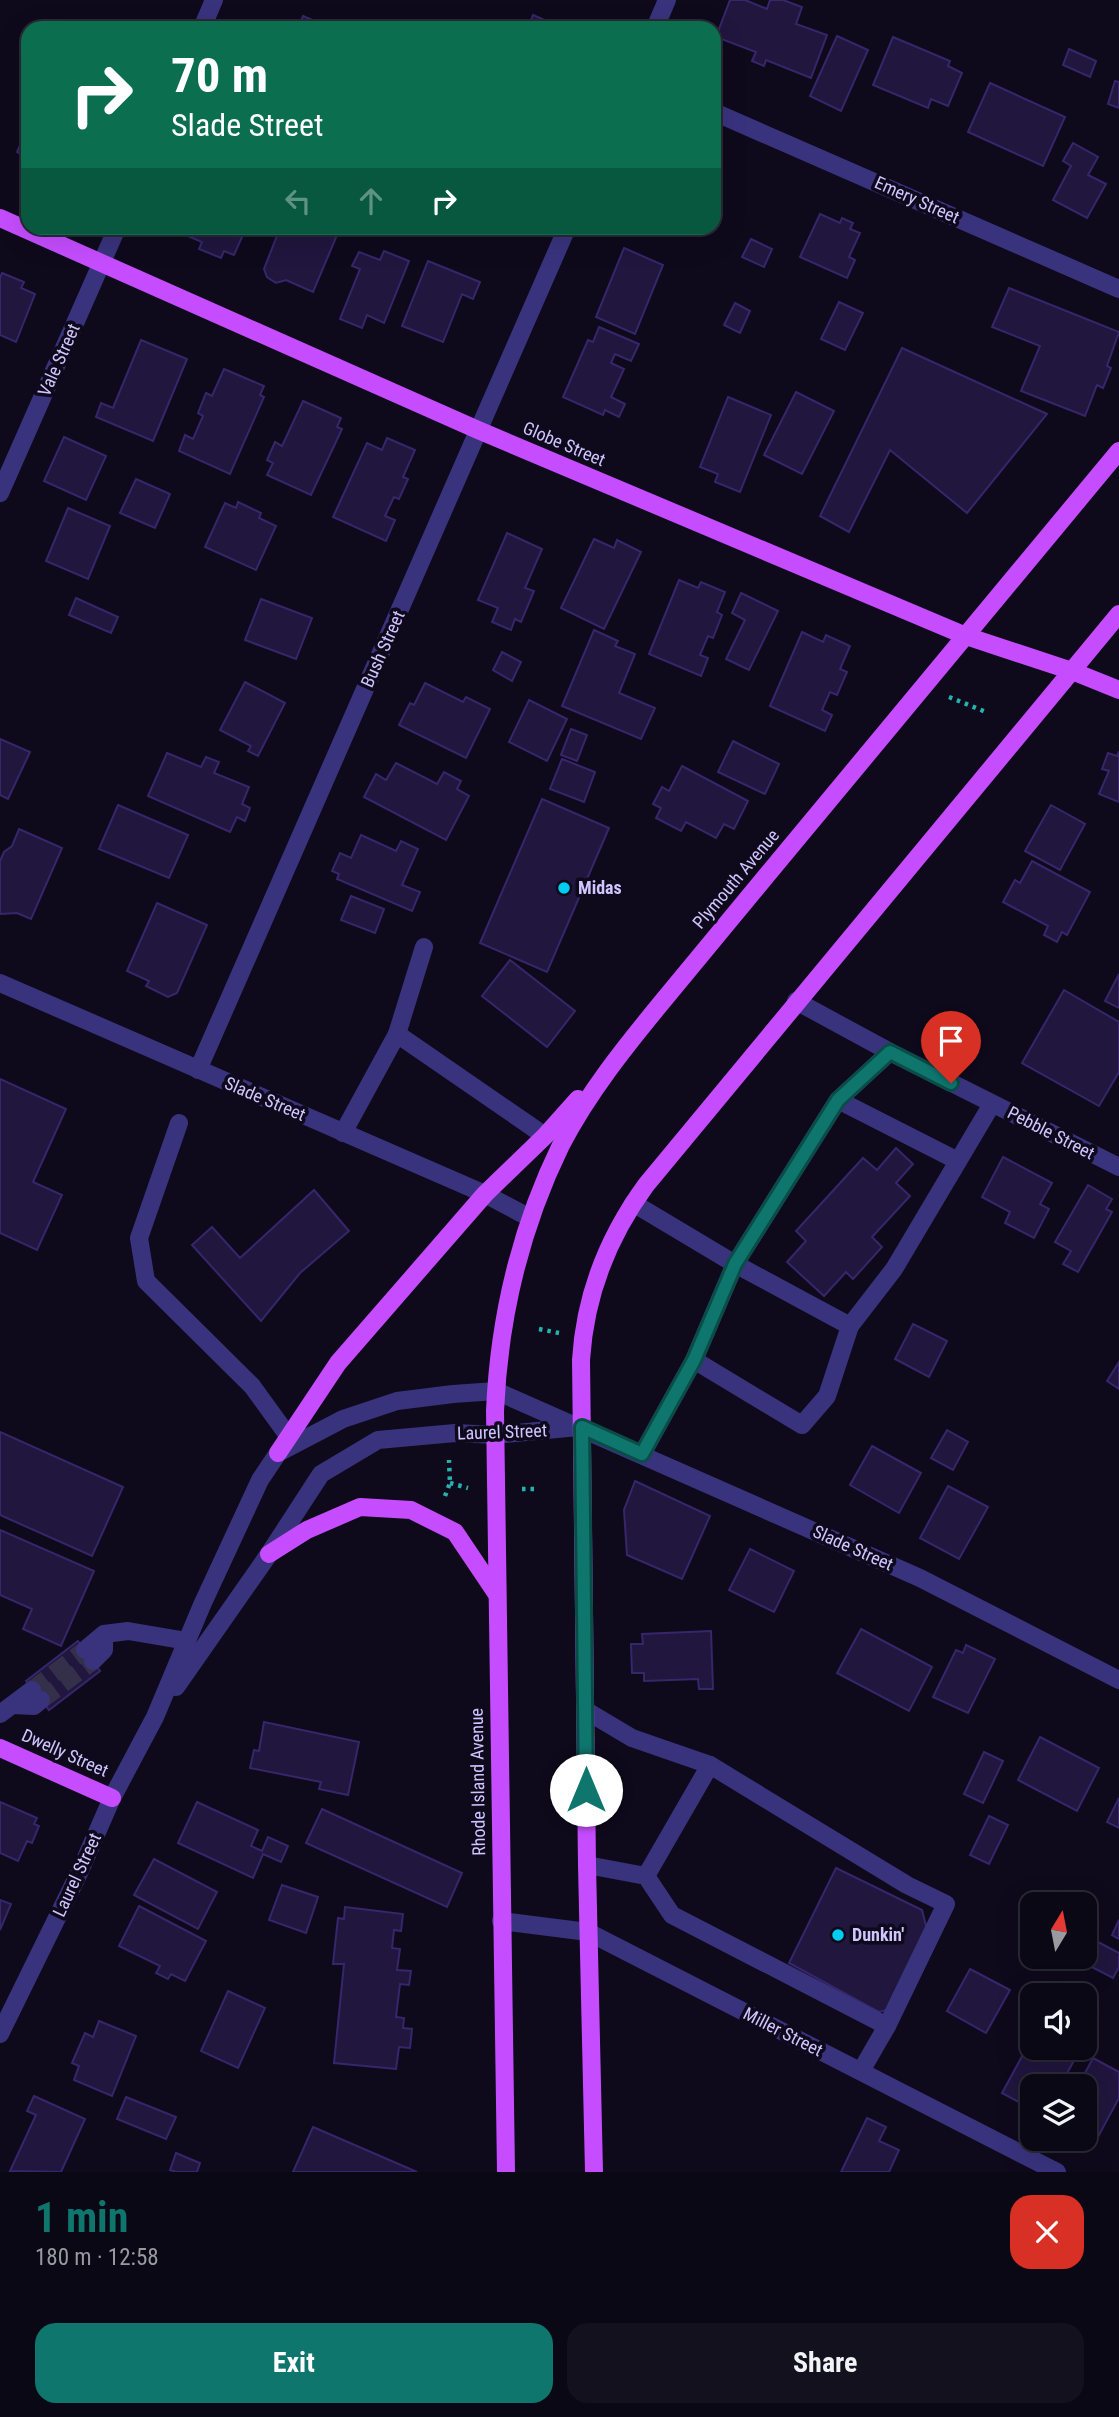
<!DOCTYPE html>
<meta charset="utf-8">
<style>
body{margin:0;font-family:"Roboto Condensed",sans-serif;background:#13111e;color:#f1f3f6;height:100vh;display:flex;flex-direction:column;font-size:26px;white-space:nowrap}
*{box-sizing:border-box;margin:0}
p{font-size:23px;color:#999aa0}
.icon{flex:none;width:38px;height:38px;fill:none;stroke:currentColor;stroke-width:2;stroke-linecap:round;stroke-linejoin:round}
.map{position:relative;height:2172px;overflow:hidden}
.panel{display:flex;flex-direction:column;background:#0a0815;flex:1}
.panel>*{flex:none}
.top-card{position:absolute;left:21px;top:21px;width:700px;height:214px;border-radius:21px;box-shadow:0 7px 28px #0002,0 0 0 2px #2a2934;background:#0b6e4f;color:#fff;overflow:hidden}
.needle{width:46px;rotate:10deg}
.buttons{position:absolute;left:1020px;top:1892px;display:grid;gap:14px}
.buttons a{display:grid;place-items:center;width:77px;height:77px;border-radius:14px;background:#0a0815;box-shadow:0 7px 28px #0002,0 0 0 2px #2a2934;font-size:35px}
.pin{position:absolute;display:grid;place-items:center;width:60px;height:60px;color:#fff;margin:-72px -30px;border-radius:50% 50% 50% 0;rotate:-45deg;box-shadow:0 0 7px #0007}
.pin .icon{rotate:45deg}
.me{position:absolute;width:77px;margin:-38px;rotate:0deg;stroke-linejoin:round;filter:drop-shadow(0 0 5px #0008)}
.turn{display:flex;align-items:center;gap:24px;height:147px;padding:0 35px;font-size:32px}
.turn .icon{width:91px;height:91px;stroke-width:2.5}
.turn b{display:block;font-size:49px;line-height:60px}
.lanes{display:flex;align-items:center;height:66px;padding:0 35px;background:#0003;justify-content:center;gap:35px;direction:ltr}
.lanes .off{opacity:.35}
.round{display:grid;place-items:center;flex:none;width:74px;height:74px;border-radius:21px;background:#13111e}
.summary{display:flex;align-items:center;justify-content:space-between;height:119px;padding:0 35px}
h1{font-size:42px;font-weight:700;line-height:52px;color:#0f766e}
.button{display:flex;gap:14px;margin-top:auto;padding:14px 35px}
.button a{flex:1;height:80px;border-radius:21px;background:#0f766e;color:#fff;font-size:28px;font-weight:700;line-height:80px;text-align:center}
.button a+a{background:#13111e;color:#f1f3f6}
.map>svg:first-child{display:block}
.building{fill:#20163e;stroke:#37266b;stroke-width:2}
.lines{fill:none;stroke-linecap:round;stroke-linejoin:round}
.minor-tunnel{stroke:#353049;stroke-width:18;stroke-dasharray:18 9;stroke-linecap:butt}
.path{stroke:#27b2b0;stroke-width:4.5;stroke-dasharray:3.5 5;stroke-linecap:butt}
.minor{stroke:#39337e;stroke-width:18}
.major{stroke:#c54dff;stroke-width:18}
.route-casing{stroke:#0a4d48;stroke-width:18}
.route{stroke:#0f766e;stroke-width:12}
.poi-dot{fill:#00cdf1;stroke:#0e0a1c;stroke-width:2.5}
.labels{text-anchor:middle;stroke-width:7;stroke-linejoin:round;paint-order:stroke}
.street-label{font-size:18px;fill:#cfc6ff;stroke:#0e0a1c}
.poi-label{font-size:18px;font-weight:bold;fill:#cfc6ff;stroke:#0e0a1c;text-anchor:start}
</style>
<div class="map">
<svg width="1119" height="2172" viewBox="0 0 1119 2172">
<rect width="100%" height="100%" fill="#0e0a1c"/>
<!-- building -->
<g class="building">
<polygon points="730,0 745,0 767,9 770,0 783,0 802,7 796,24 827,35 811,78 766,60 764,66 752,61 756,52 716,37"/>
<polygon points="533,15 563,28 528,28"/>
<polygon points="303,16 331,28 298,28"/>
<polygon points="837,36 868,50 841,111 810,96"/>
<polygon points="893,37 950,61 948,66 962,73 948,106 931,99 928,108 873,85"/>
<polygon points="1069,49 1096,61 1090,77 1063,65"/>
<polygon points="1115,81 1119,82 1119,108 1108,104"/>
<polygon points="990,83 1065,117 1043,166 968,132"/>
<polygon points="28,128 28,157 17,152"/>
<polygon points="1073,143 1098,157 1088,175 1106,184 1087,218 1053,200 1071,166 1063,161"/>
<polygon points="820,214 840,223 842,218 853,223 850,229 860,233 849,257 855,260 847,278 800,257"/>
<polygon points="186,228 246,228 234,255 224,251 221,258 199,249 202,242 183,234"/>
<polygon points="280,228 340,228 313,292 286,280 276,283 267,277 264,269"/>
<polygon points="751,239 772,249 764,267 742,257"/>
<polygon points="624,248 663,265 635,334 596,317"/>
<polygon points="384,251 409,261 384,323 367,315 362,328 340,319 360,269 352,266 359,252 380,260"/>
<polygon points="428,261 480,282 473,299 462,294 443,342 402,326"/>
<polygon points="2,273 24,282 21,288 35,294 16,342 0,335 0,278"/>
<polygon points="1009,288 1119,332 1107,366 1111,368 1103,388 1097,385 1085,416 1021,391 1040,346 992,327"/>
<polygon points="839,302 863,313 845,350 821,339"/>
<polygon points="735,303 750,311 740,333 724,325"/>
<polygon points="599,327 639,344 631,361 615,354 611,363 624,369 611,397 625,404 619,417 605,410 603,415 563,397 588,340 593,342"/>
<polygon points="141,340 187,359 153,441 96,417 101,403 113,408"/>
<polygon points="902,348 1047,414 967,513 890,450 849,532 820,516"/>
<polygon points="224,369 264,386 260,395 264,397 230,474 179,451 185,435 193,439 203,416 198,413 206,393 212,396"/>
<polygon points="796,392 834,411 802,474 764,455"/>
<polygon points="728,397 771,415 740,492 715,482 718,474 700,467"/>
<polygon points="303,401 341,418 337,427 342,429 311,495 267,475 273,463 267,460 275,442 282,446"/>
<polygon points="64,437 106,456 86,500 44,481"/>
<polygon points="387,438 415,450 403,477 408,479 399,499 394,497 385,516 395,520 386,541 333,517 367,443 382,450"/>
<polygon points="136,479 170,494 155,528 120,513"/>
<polygon points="238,502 261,513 259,518 276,526 256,570 205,547 225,503 236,508"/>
<polygon points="68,508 110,526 88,579 46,561"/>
<polygon points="507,533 542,549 525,588 534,591 521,622 515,619 511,630 492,622 498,608 478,600"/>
<polygon points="594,539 614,548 617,540 641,552 604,629 561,608"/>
<polygon points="679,580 698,588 701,582 725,592 717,612 722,615 713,638 708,636 700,655 708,658 701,676 649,654"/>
<polygon points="741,593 778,611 749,670 726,659 745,620 732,613"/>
<polygon points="76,598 118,617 111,633 69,615"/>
<polygon points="261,599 312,618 296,659 245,640"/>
<polygon points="594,630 618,641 615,646 635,654 619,693 655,708 641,739 562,706"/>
<polygon points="802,632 823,642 826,635 850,646 840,669 847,672 837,695 830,692 822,710 832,715 825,731 770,706"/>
<polygon points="502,652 521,662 512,681 493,670"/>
<polygon points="245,682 285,703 258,756 248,751 251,746 220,730"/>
<polygon points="425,683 463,702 466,697 490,709 466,758 399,725 410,703 414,705"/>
<polygon points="529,700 567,719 547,761 509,742"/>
<polygon points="571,729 587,735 577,761 561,755"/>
<polygon points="0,739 30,752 8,799 0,795"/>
<polygon points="733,741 779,764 765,794 718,772"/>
<polygon points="1119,751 1119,802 1099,794 1109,771 1102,769 1108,753 1117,756"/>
<polygon points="167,753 201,767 206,757 219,762 214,773 249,787 242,804 250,808 245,821 237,817 230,832 148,796"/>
<polygon points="562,759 595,772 584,802 550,789"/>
<polygon points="396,763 437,784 444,772 461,781 457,789 469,796 446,840 364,797 376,774 386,780"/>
<polygon points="682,766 748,801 734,829 724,824 716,838 686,822 681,831 656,818 661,808 653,804 662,787 669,791"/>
<polygon points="542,799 609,828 547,972 480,943"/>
<polygon points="118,805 188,835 169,878 99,849"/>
<polygon points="1051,805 1085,824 1060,870 1025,851"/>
<polygon points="19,829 62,848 31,919 17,913 0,914 0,861 4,852 12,846"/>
<polygon points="361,835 396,851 401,841 418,849 402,885 420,892 412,911 337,879 339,874 332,871 340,853 351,858"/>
<polygon points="1032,861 1090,892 1067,935 1062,932 1057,942 1044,935 1048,926 1003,902 1015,880 1020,883"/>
<polygon points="351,896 384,909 375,933 341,920"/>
<polygon points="157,903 207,925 177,993 168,997 146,986 149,981 127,971"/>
<polygon points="510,960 575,1011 547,1047 482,996"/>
<polygon points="1119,974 1119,1008 1105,1001"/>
<polygon points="1064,990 1119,1022 1119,1072 1099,1106 1022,1063"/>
<polygon points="0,1079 66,1109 33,1182 62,1195 37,1250 0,1233"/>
<polygon points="896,1148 913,1164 896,1183 910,1196 872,1237 882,1247 853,1279 846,1272 824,1296 787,1262 806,1241 796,1231 863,1158 877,1170"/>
<polygon points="1003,1157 1052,1183 1040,1204 1049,1209 1034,1238 1005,1223 1010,1212 982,1197"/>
<polygon points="1088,1185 1112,1199 1106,1209 1112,1212 1078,1272 1063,1264 1071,1251 1055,1242"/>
<polygon points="314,1190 349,1231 300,1273 261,1321 192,1245 212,1227 240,1258"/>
<polygon points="913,1324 947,1341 929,1377 895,1359"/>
<polygon points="1119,1362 1119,1389 1107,1381"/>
<polygon points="947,1430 968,1442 953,1470 931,1458"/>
<polygon points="0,1432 123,1487 92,1556 0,1515"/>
<polygon points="872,1446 921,1473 899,1513 850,1485"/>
<polygon points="635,1481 710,1516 682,1579 627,1555 624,1510"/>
<polygon points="948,1486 988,1507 959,1559 920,1538"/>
<polygon points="0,1530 94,1571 61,1646 23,1629 32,1609 0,1595"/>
<polygon points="750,1549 794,1571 774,1612 729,1590"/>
<polygon points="861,1629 932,1667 909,1711 837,1673"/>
<polygon points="711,1631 713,1689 699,1689 698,1679 644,1681 644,1673 632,1673 631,1644 643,1644 642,1634"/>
<polygon points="78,1641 100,1671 49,1710 26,1681"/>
<polygon points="966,1645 995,1659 968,1713 933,1697 956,1650 963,1653"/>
<polygon points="264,1722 359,1742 348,1795 319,1789 321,1782 250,1768 254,1750 259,1751"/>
<polygon points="1040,1737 1099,1768 1077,1811 1018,1780"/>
<polygon points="984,1752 1003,1761 983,1803 964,1794"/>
<polygon points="1119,1798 1119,1828 1107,1822"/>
<polygon points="0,1802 37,1818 34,1824 39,1826 32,1843 27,1841 18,1861 0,1853"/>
<polygon points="197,1802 258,1830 251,1846 262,1851 268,1837 288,1846 281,1862 263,1854 253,1878 178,1843"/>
<polygon points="322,1809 462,1873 447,1907 306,1843"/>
<polygon points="989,1816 1008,1825 989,1864 970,1855"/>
<polygon points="154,1859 217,1892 198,1929 134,1895"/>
<polygon points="836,1868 922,1910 927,1930 887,2010 879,2012 789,1963"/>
<polygon points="282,1885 318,1897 306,1933 269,1920"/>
<polygon points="0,1900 11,1904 0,1930"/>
<polygon points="139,1906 206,1941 185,1981 171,1974 168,1979 156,1973 160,1966 119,1946"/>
<polygon points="345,1907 403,1914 401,1931 394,1930 392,1948 400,1949 397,1970 411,1971 409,1985 400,1984 396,2017 404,2018 403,2028 412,2029 410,2048 399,2047 396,2069 334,2063 344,1964 333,1964 338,1918 344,1919"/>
<polygon points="1119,1920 1119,1939 1112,1935"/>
<polygon points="1096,1941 1119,1953 1119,1967 1113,1978 1084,1963"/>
<polygon points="970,1969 1010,1990 986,2033 947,2011"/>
<polygon points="228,1991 265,2008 238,2068 201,2051"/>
<polygon points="99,2021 136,2036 112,2096 74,2080 79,2066 72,2063 85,2033 93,2037"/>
<polygon points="1032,2038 1032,2048 1059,2048 1076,2057 1060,2086 1032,2086 1032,2109 1002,2093"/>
<polygon points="1093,2058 1119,2072 1119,2098 1092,2148 1074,2138 1085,2138 1085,2086 1078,2086"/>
<polygon points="34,2096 85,2119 61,2172 10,2171 36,2115 27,2111"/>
<polygon points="126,2097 176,2117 166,2139 117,2119"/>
<polygon points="867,2118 886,2127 879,2141 899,2150 889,2172 841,2172"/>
<polygon points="313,2127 417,2172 293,2172"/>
<polygon points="176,2153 200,2163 197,2172 176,2172 170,2170"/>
</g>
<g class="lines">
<!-- minor-tunnel -->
<g class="minor-tunnel">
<polyline points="32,1690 85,1650"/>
<polyline points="41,1700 93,1661"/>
</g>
<!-- path -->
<g class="path">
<polyline points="949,697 986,712"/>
<polyline points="539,1329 559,1333"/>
<polyline points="450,1483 468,1488"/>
<polyline points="522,1489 539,1489"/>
<polyline points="445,1496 450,1483 449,1460"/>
</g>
<!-- minor -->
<g class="minor">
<polyline points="202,28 214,0"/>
<polyline points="655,28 667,0"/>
<polyline points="714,112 1119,289"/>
<polyline points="0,493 117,228"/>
<polyline points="0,983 485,1194 530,1218"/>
<polyline points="796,1001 890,1052 1119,1167"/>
<polyline points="397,1034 545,1136"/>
<polyline points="890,1052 838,1100 735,1264 694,1360 802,1425 827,1396 850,1326 894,1269 992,1104"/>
<polyline points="198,1070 567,228"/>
<polyline points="838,1100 958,1161"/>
<polyline points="179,1123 139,1238 146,1281 252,1386 289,1437"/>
<polyline points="343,1133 397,1034 424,947"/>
<polyline points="633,1203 735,1264 850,1326"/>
<polyline points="642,1454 694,1360"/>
<polyline points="85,1650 104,1634 128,1631 187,1641"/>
<polyline points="93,1661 104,1650 104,1634"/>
<polyline points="176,1687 269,1554 321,1474 378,1440 455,1433 495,1435 578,1427"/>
<polyline points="13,1705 34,1706 41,1700"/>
<polyline points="585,1710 632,1738 710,1765 907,1885 946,1904 887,2026 672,1915 646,1876 587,1865"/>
<polyline points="0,1714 32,1690"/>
<polyline points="646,1876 710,1765"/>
<polyline points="501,1921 588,1932 1057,2172"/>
<polyline points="0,2034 80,1871 112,1798 155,1717 202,1605 260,1480 278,1453 343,1419 397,1401 453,1394 496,1391 920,1578 1119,1680"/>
<polyline points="861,2071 887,2026"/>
</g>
<!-- major -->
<g class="major">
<polyline points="0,218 478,430 966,636 1072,671 1119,690"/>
<polyline points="278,1453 338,1363 485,1194 545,1136 578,1099"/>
<polyline points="269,1554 307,1530 360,1507 411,1510 455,1532 496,1593"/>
<polyline points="0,1748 112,1798"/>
<path d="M506,2172L495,1411C499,1318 520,1229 561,1145C588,1093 625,1047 662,1002C697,960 732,917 767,875C884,734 1002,593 1119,451"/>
<path d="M594,2172L587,1865L581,1360C585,1295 608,1237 646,1185L1119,614"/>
</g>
</g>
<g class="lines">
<defs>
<polyline id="route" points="586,1790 582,1427 642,1454 694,1360 735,1264 838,1100 890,1052 951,1083"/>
</defs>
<!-- route casing -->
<use href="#route" class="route-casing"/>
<!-- route -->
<use href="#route" class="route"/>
</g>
<!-- markers -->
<g class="poi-dot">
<circle cx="564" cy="888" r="7"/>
<circle cx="838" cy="1935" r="7"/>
</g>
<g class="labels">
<!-- street labels -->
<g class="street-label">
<text transform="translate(917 200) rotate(24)" y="6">Emery Street</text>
<text transform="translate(59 360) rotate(-66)" y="6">Vale Street</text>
<text transform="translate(564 444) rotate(23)" y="6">Globe Street</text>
<text transform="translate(383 649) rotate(-66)" y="6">Bush Street</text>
<text transform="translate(736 879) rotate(-50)" y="6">Plymouth Avenue</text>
<text transform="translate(265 1099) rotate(23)" y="6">Slade Street</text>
<text transform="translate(1051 1133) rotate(27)" y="6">Pebble Street</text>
<text transform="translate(502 1432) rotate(-2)" y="6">Laurel Street</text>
<text transform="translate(853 1548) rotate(24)" y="6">Slade Street</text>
<text transform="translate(65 1753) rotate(24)" y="6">Dwelly Street</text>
<text transform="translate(478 1782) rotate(-91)" y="6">Rhode Island Avenue</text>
<text transform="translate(77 1875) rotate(-65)" y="6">Laurel Street</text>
<text transform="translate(783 2032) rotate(27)" y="6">Miller Street</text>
</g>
<!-- poi labels -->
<g class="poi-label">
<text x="578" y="894">Midas</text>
<text x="852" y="1941">Dunkin'</text>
</g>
</g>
</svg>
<div class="buttons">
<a><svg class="needle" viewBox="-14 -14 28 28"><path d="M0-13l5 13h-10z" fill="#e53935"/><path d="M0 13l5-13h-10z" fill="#999aa0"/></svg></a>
<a><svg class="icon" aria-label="sound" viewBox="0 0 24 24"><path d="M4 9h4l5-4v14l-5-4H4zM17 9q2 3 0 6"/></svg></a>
<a><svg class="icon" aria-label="layers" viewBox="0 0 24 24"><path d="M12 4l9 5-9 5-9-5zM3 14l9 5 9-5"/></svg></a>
</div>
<div class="pin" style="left:951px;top:1083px;background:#d93025"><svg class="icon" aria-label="arrive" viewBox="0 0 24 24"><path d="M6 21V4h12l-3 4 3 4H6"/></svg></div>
<svg class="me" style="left:586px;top:1790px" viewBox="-20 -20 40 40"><circle r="19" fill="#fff"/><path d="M0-13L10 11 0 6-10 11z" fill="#0f766e"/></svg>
<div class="top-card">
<div class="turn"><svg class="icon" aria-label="right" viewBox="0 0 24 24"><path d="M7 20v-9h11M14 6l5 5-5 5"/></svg><div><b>70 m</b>Slade Street</div></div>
<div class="lanes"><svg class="icon off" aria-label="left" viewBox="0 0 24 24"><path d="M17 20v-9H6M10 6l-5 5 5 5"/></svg><svg class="icon off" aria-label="ahead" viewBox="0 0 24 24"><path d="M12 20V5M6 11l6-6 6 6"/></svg><svg class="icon" aria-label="right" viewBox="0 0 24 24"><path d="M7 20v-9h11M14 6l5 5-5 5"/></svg></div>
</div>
</div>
<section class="panel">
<div class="summary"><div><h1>1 min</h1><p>180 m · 12:58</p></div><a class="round" style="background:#d93025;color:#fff"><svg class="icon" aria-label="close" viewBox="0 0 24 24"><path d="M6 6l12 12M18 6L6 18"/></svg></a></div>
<div class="button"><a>Exit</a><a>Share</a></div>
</section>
